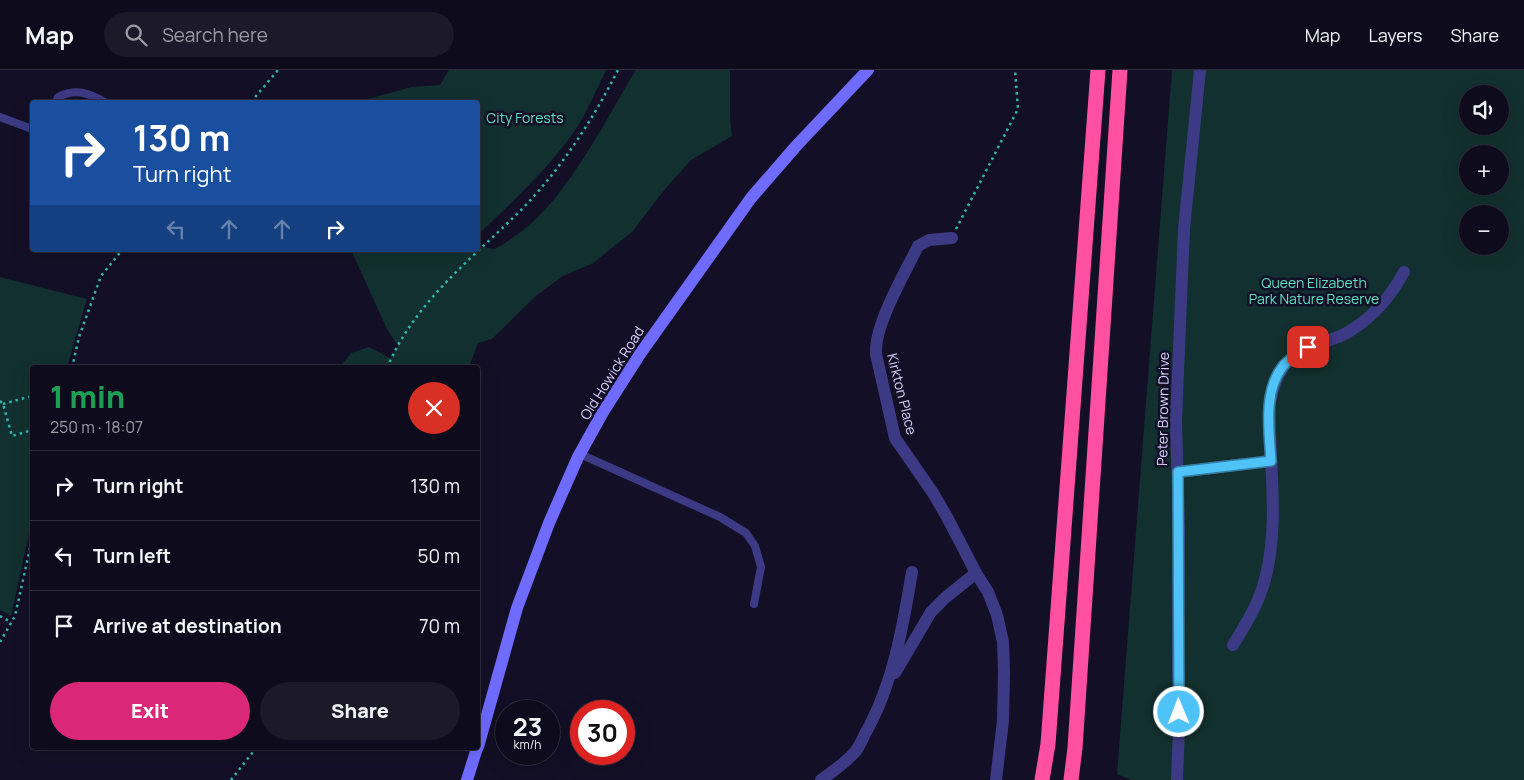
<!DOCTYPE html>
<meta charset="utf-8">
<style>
body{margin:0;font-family:Manrope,sans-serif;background:#1c1929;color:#f1f3f6;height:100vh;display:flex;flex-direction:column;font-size:19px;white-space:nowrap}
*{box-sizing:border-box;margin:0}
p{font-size:16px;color:#9b9ba3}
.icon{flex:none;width:28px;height:28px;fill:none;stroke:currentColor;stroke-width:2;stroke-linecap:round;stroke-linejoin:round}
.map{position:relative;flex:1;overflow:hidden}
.drawer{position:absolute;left:30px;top:295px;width:450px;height:385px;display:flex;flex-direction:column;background:#0e0b1c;border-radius:5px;box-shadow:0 5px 20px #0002,0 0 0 1px #2e2b3b}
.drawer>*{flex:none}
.banner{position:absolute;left:30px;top:30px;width:450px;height:152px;border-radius:5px;box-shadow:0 5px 20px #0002,0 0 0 1px #2e2b3b;background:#1a4fa0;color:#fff;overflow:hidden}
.controls{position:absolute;left:1459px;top:15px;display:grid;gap:10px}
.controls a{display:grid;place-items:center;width:50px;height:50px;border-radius:50%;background:#0e0b1c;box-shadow:0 5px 20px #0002,0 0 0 1px #2e2b3b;font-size:25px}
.speed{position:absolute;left:495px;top:630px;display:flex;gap:10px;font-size:25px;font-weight:700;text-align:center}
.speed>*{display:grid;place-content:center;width:65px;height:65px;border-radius:50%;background:#0e0b1c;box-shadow:0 5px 20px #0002,0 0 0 1px #2e2b3b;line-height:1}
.speed small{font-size:12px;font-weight:400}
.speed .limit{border:8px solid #d22;background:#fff;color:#111}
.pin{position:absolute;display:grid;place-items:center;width:42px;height:42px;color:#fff;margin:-21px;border-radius:10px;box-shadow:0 2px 8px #0006}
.me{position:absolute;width:55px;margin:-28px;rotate:359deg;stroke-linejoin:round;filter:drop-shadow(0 0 4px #0008)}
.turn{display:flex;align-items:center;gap:18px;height:105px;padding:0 20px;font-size:22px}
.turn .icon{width:65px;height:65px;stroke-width:2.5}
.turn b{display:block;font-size:35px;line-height:42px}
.lanes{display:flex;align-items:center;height:48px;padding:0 20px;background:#0003;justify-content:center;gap:25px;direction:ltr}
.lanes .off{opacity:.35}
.round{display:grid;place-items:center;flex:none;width:52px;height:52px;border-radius:26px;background:#1c1929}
.overview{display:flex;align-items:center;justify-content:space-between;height:85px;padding:0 20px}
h1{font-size:30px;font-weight:800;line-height:38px;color:#1e9e55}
.action{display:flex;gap:10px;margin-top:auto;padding:10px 20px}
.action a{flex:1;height:58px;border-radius:30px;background:#db2777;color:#fff;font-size:20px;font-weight:800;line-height:58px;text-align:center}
.action a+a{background:#1c1929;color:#f1f3f6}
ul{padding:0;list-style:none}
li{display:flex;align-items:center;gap:15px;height:70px;padding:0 20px;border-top:1px solid #2e2b3b}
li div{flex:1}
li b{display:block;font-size:19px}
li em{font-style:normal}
header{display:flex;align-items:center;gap:30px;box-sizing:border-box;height:70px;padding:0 25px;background:#0e0b1c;border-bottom:1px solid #2e2b3b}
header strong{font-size:24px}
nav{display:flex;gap:28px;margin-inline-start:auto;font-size:18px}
.search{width:350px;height:45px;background:#1c1929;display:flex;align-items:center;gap:12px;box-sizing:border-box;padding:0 18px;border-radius:28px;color:#9b9ba3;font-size:19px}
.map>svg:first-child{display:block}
.green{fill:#12302f;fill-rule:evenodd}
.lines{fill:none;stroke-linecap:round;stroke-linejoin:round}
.path{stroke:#2fb8b0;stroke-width:2.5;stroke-dasharray:2.5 4;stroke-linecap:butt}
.service{stroke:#3d3a85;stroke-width:8}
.minor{stroke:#3d3a85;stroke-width:12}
.secondary{stroke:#6f6bff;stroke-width:12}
.motorway{stroke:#ff4fa3;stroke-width:15}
.route-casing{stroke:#337fa1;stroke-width:12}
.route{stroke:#4fc3f7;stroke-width:9}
.labels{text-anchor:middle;stroke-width:5;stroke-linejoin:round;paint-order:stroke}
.park-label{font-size:14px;fill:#5fe0c0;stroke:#130f26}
.street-label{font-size:14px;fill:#d9d4ff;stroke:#130f26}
</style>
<header>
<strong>Map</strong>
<div class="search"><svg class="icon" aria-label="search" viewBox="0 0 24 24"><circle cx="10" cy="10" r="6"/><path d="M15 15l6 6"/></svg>Search here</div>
<nav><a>Map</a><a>Layers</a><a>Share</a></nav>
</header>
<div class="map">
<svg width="1524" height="710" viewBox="0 0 1524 710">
<rect width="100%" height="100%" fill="#130f26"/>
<!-- green -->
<g class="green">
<path d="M449,0H606C594,25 583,52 565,74C540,106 508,137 478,164V32H357L411,17L440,15Z"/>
<path d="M636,0H730V48L732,66L691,90L665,119L632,162L593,193L563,206L537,225L492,269L478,273L469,297H340L351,283L369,277L390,288L398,276L387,259L351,180H478V165L482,177L495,179C504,174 513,168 521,162C569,125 604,52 636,0Z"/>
<path d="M1172,0H1524V710H1131L1117,704ZM1468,24H1500V56H1468ZM1468,84H1500V116H1468ZM1468,144H1500V176H1468Z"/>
<polygon points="0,207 87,229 67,297 32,298 32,450 11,546 0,540"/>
</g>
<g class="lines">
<!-- path -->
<g class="path">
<polyline points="251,32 278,0"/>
<polyline points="956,159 1018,39 1015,0"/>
<polyline points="72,298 79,267 101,206 122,180"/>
<path d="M387,298C415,231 471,190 521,140C561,99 592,51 618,0"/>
<polyline points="0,331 3,334 12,366 32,360"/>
<polyline points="3,334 32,326"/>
<polyline points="0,546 11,552"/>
<polyline points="0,572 15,546 32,469"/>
<polyline points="231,710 256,678"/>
</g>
<!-- service -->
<g class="service">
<path d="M56,32L58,27C77,18 88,23 105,32"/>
<polyline points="0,47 32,59"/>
<polyline points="580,384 720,447 746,463 755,476 761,497 754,534"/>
</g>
<!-- minor -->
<g class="minor">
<path d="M952,168L929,170L918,176C905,203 874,255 876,284L895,368L933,423L947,447L976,503L988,522L997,545L1003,572L1004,603L1003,651L996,710"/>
<polyline points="1178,402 1271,391"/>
<path d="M1233,575C1245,555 1258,535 1264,513C1281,454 1268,393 1270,333C1276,299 1288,284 1321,273C1332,269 1344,266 1353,259C1375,245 1392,224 1404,202"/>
<polyline points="895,603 931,542 945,528 976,503"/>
<path d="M821,710C832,702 844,694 854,683C859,678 862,670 865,664C893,615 903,556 912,502"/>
<polyline points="1177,710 1179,658 1178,594 1179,459 1176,350 1184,159 1200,0"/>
</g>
<!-- secondary -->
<g class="secondary">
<polyline points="478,677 517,538 549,453 578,387 603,342 640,284 751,128 797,75 868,0"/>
<polyline points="467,710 477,678"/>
</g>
<!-- motorway -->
<g class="motorway">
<polyline points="1042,710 1048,674 1098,0"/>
<polyline points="1071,710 1075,678 1120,0"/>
</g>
</g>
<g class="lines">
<defs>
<path id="route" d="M1179,642L1178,402L1271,391C1269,361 1263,321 1283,296C1290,288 1299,283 1308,277"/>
</defs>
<!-- route casing -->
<use href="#route" class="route-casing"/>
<!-- route -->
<use href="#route" class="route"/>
</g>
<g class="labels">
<!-- park labels -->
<g class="park-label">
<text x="525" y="53">City Forests</text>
<text x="1314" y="218">Queen Elizabeth<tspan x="1314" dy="16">Park Nature Reserve</tspan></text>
</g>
<!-- street labels -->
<g class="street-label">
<text transform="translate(612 303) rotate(-58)" y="5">Old Howick Road</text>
<text transform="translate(902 324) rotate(76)" y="5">Kirkton Place</text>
<text transform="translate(1163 339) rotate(-89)" y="5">Peter Brown Drive</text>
</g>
</g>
</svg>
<div class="controls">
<a><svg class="icon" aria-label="sound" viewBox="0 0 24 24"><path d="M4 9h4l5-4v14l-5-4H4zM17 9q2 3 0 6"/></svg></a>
<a>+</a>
<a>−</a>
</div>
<div class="speed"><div>23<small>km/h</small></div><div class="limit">30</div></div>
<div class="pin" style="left:1308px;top:277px;background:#d93025"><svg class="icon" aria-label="arrive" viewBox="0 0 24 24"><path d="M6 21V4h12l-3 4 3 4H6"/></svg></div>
<svg class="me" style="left:1179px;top:642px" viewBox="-20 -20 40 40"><circle r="17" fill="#4fc3f7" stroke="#fff" stroke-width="3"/><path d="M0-11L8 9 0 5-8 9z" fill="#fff"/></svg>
<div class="banner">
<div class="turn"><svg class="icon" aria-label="right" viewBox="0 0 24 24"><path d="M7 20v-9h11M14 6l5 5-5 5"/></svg><div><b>130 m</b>Turn right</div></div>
<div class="lanes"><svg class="icon off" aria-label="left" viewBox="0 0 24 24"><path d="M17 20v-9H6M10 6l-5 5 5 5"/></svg><svg class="icon off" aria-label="ahead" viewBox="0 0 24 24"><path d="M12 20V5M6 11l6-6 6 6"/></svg><svg class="icon off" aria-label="ahead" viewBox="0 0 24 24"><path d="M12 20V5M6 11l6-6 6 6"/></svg><svg class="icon" aria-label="right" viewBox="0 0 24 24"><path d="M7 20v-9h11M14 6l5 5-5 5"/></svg></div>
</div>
<section class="drawer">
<div class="overview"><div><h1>1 min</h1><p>250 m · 18:07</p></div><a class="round" style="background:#d93025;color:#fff"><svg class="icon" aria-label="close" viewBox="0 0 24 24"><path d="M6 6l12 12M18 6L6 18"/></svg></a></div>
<ul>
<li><svg class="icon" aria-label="right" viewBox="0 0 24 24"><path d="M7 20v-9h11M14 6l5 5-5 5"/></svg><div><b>Turn right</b></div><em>130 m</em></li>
<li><svg class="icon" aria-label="left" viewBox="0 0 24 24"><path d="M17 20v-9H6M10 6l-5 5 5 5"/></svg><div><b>Turn left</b></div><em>50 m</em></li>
<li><svg class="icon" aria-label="arrive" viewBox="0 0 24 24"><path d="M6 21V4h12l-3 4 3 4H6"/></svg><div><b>Arrive at destination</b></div><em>70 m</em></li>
</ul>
<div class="action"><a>Exit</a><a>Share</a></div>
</section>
</div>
